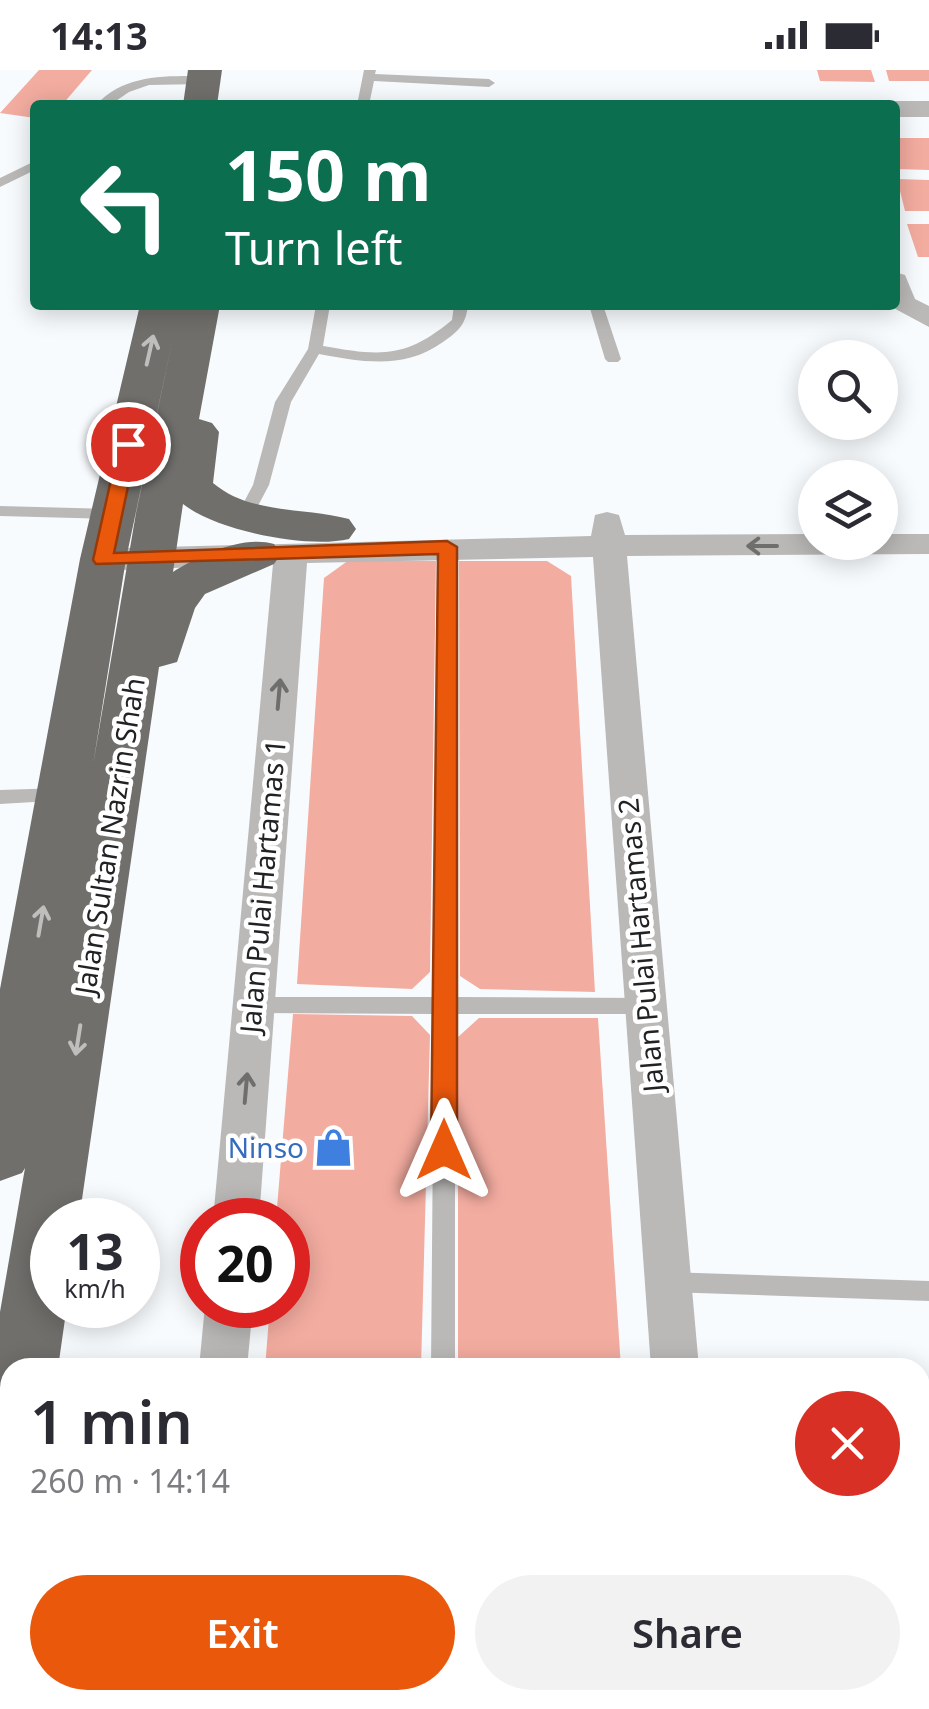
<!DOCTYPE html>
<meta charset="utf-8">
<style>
body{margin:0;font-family:"Noto Sans",sans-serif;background:#f2f2f3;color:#2b2b33;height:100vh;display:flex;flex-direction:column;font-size:38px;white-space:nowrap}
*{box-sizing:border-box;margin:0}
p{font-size:32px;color:#7c7c81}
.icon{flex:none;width:55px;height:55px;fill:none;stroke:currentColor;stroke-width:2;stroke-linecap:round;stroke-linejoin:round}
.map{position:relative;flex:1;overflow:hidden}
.drawer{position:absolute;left:0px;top:1288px;width:930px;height:352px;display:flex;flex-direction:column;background:#fff;border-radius:30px 30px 0 0;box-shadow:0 5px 25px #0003}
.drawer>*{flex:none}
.top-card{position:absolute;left:30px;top:30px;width:870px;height:210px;border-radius:10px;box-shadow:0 5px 25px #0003;background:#0b6e4f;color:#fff;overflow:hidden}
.controls{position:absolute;left:798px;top:270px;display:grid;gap:20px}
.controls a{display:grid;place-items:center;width:100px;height:100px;border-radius:50%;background:#fff;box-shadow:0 5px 25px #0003;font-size:50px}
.speed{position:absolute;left:30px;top:1128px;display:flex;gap:20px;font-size:50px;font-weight:700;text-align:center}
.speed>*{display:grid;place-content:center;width:130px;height:130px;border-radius:50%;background:#fff;box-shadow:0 5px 25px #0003;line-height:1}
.speed small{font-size:25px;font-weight:400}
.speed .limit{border:15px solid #d22;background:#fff;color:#111}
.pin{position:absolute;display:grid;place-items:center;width:85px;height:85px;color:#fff;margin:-42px;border:5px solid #fff;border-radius:50%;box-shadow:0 2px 10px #0007}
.me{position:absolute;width:110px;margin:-55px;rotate:0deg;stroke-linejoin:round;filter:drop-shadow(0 0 8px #0008)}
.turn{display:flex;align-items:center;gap:35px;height:210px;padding:0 30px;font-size:45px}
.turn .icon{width:130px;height:130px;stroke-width:2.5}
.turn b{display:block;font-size:70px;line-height:85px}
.round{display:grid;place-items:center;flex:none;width:105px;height:105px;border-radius:52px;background:#f2f2f3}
.summary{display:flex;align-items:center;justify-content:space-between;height:170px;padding:0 30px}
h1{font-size:60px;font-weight:600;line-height:75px}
.button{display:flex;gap:20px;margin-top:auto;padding:20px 30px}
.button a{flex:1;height:115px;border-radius:60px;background:#ea580c;color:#fff;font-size:40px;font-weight:600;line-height:115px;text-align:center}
.button a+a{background:#f2f2f3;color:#2b2b33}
.status{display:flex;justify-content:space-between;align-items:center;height:70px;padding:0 50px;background:#fff;direction:ltr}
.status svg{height:28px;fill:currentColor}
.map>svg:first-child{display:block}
.building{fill:#f3aca0}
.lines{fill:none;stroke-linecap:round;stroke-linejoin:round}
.lane{fill:#bab9b7;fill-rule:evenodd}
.street{fill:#bab9b7;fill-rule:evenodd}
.highway{fill:#706f6c;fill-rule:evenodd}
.oneway{stroke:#bfbebd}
.oneway2{stroke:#6e6e6d}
.route{fill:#ea580c;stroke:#983908;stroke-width:2.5}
.labels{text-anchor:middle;stroke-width:9;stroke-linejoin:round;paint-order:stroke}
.street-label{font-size:28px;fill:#212223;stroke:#fff}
.shop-label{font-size:28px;fill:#366cbe;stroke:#fff;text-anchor:end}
</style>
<div class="status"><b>14:13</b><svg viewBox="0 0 49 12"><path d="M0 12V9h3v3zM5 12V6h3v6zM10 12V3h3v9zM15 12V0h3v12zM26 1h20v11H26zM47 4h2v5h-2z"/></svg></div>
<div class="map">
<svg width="929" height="1639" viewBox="0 0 929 1639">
<rect width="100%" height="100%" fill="#f8fbfe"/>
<!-- building -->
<g class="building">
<polygon points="39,0 92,0 62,35 35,35 35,48 0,43"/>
<polygon points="817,0 871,0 875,12 820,11"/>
<polygon points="886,0 929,0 929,11 889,11"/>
<polygon points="895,68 929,68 929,100 895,99"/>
<polygon points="897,109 929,110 929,141 905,141"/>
<polygon points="907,154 929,154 929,187 918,187"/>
<polygon points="349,490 436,491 430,902 412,919 297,914 324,508"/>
<polygon points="459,491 547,491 571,506 595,922 480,919 460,906"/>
<polygon points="293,944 412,946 430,965 421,1298 265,1298 270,1235 288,1235 288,1150 276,1150"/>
<polygon points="479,948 598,948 621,1298 458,1298 458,967"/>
</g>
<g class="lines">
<!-- lane -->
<g class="lane">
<polygon points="364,0 376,0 375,4 489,9 495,13 489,17 374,11 369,35 357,35"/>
<path d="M189,6H203L209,10L203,14L149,15L129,22L110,35H96C121,8 154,6 189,6Z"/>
<polygon points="35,91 35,100 0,117 0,108"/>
<path d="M316,235H330L323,276C380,286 405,289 452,250L454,235H468C466,254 459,261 443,272C404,300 363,292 319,284L291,332L269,415L251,449H239L237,445L253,415L275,332L308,279Z"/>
<polygon points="589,235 603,235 621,289 618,292 608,292 605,289"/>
<polygon points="0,436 112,439 120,444 112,449 0,446"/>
<polygon points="447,472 455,477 455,927 646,928 653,930 657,936 653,942 646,944 455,944 455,1298 431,1298 434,944 253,943 246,941 242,935 246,929 253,927 434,927 439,477"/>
<polygon points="61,718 71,725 68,730 0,734 0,720"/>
<polygon points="668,1202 929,1211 929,1231 668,1222 660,1219 656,1212 660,1205"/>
</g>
<!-- street -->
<g class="street">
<polygon points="895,31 929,31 929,47 895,47 895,35 885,35"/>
<polygon points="895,202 905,205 915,229 929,236 929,257 888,235 895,235"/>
<polygon points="607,442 619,445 625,465 815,464 815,472 880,472 880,464 929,464 929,484 627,486 699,1298 651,1298 593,487 307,493 259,1150 213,1150 273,494 123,500 111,497 106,489 111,481 123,478 591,466 595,445"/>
<polygon points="205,1235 253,1235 247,1298 199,1298"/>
<polygon points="3,1397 10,1399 10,1514 0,1510"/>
<polygon points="920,1602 929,1602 929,1639 808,1639 804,1630 920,1630"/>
<polygon points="100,1630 677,1630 673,1639 96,1639"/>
</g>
<!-- highway -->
<g class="highway">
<polygon points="188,0 222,0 217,35 183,35"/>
<path d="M140,235H220L199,349L212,353L219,362L213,413C251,445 304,437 349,449L356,459L349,469C308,479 217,461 183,434L173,502C200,485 243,465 274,474L281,484L274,494L205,524L195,538L177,592L159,597L79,1150H52V1235H67L58,1298H10V1323L0,1319V1242L25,1098L22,1103L0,1111V919L80,489ZM175,258L136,443L93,695L126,489Z"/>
<polygon points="10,1348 10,1470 0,1474 0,1351"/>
</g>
</g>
<!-- one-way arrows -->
<defs><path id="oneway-shaft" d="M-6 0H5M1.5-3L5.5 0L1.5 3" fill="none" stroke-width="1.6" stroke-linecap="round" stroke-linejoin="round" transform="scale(2.5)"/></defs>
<g class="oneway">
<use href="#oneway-shaft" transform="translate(150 280) rotate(-77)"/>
<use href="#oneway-shaft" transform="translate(41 851) rotate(-80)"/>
<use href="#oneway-shaft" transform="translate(78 970) rotate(99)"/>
</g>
<g class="oneway2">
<use href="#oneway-shaft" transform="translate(762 476) rotate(180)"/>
<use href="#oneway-shaft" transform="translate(279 624) rotate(-85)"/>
<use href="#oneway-shaft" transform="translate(246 1018) rotate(-85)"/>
</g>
<!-- route -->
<polygon class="route" points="128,368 137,374 114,483 447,471 457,477 457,1080 453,1088 435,1088 431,1080 438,484 96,494 93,490 119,374"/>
<!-- icons -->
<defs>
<symbol id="shop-bare" viewBox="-9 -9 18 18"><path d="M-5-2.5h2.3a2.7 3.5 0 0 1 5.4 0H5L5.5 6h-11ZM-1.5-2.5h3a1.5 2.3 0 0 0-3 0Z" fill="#3f7fe0" stroke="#fff" stroke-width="2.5" paint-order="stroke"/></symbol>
</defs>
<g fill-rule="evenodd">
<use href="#shop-bare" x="306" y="1050" width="55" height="55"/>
</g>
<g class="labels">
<!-- street labels -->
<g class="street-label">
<text transform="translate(110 766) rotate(-81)" y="10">Jalan Sultan Nazrin Shah</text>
<text transform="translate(263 816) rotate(-85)" y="10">Jalan Pulai Hartamas 1</text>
<text transform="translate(641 875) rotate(-95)" y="10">Jalan Pulai Hartamas 2</text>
</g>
<!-- shop labels -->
<g class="shop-label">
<text x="304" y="1088">Ninso</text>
</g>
</g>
</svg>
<div class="controls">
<a><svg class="icon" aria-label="search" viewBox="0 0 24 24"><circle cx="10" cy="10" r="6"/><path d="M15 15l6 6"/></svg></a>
<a><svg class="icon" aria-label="layers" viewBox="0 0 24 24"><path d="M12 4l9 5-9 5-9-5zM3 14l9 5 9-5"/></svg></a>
</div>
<div class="speed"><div>13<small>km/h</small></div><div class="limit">20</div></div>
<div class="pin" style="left:128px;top:374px;background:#d93025"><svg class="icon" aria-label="arrive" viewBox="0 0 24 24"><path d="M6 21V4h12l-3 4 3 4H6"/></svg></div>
<svg class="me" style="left:444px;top:1080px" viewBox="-20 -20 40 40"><path d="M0-17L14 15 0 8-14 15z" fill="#ea580c" stroke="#fff" stroke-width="4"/></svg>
<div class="top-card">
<div class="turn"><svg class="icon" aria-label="left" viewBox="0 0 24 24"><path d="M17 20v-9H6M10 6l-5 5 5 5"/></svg><div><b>150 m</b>Turn left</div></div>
</div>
<section class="drawer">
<div class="summary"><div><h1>1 min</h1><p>260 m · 14:14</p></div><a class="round" style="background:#d93025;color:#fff"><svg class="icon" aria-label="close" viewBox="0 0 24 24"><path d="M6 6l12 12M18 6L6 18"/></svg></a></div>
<div class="button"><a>Exit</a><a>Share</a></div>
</section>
</div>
